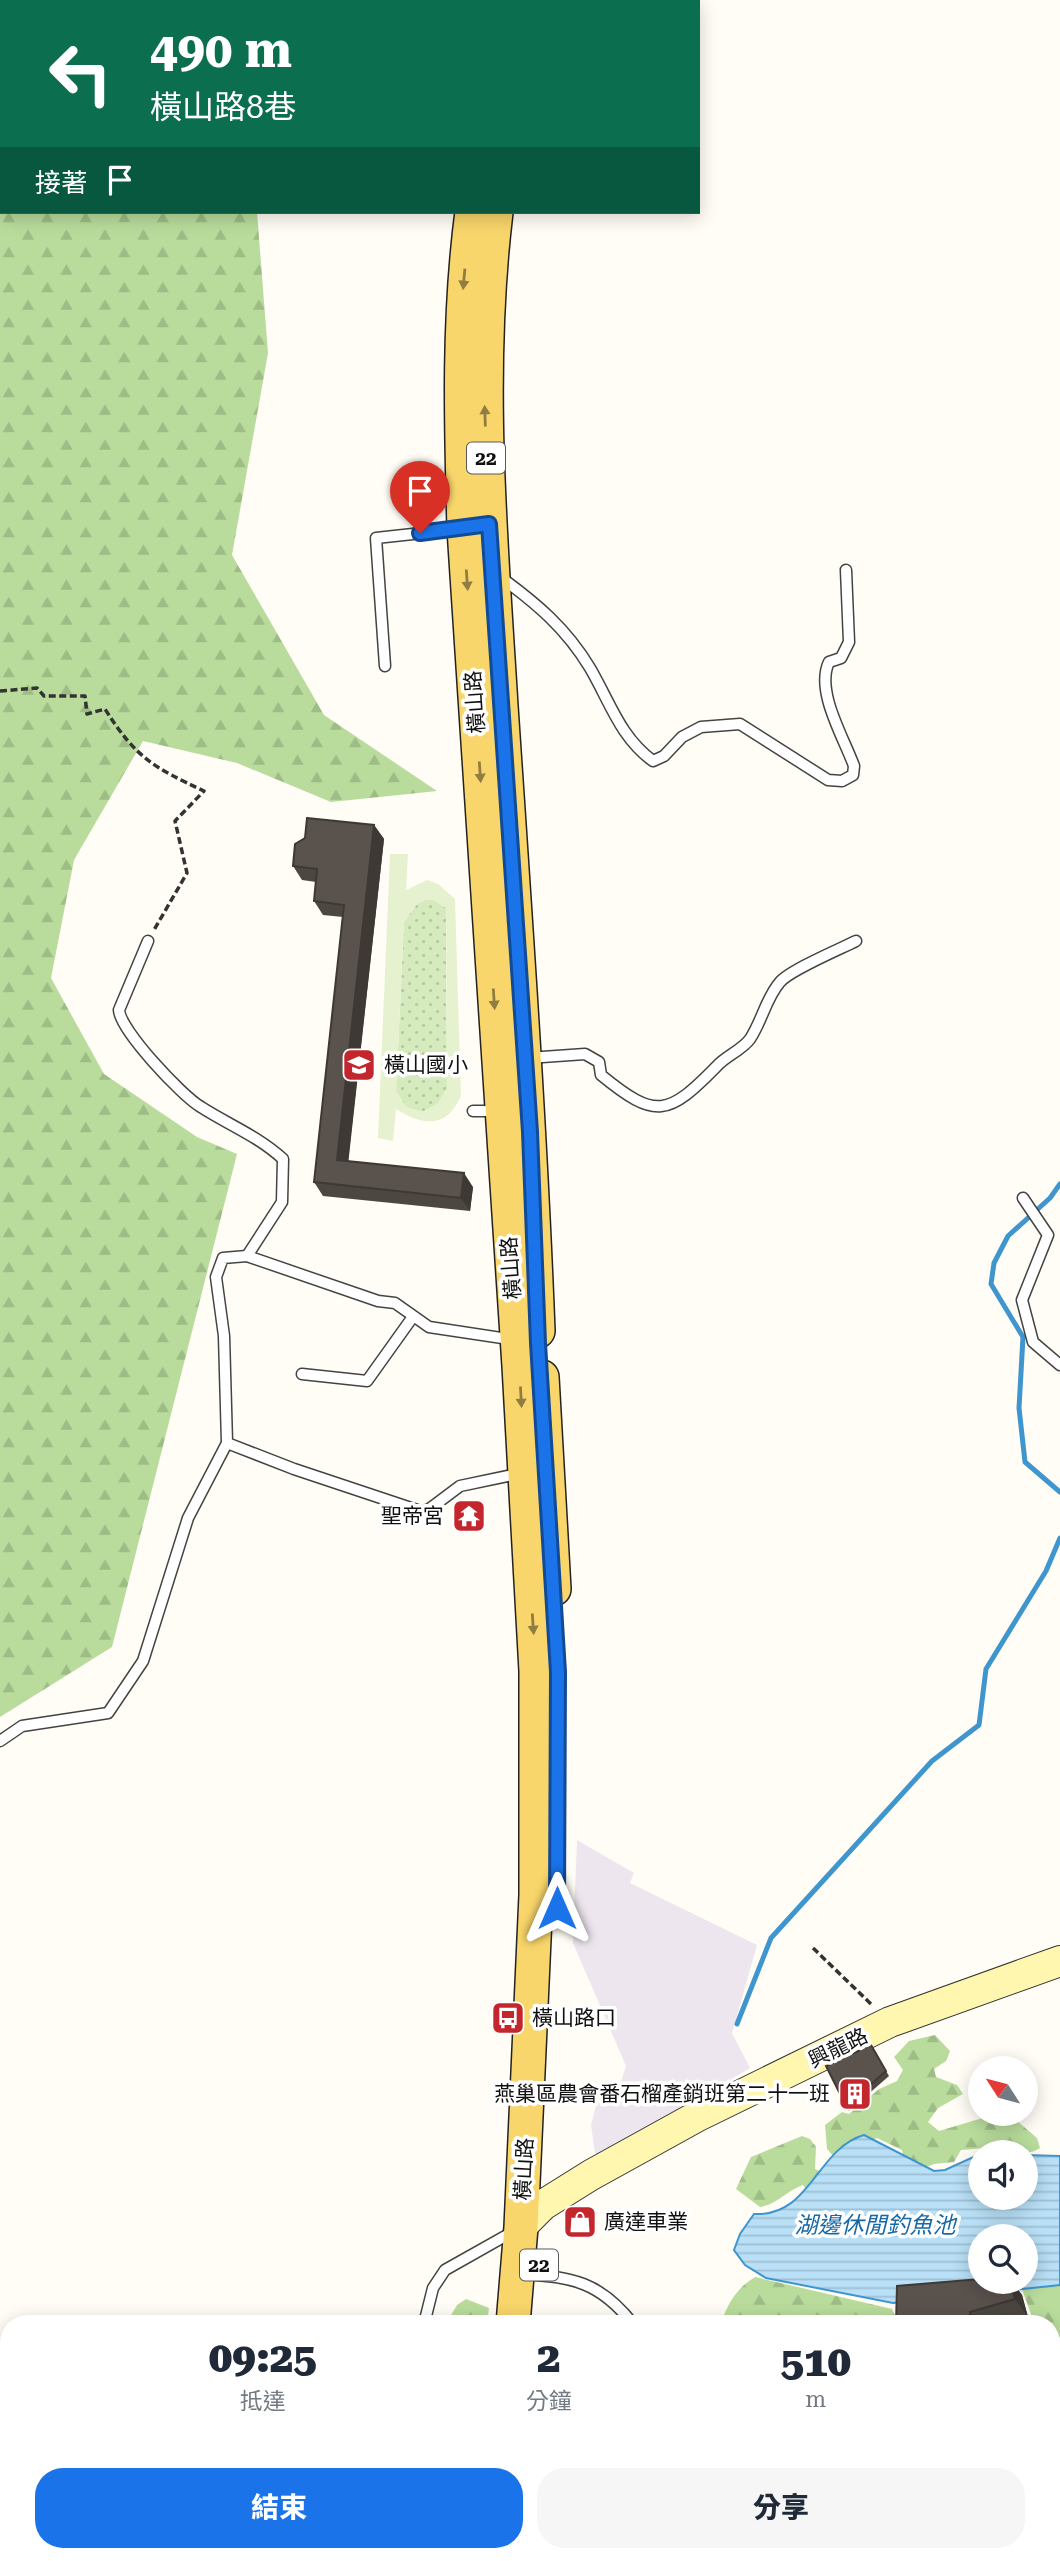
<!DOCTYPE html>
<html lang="zh-TW">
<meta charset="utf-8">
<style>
body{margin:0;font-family:"Roboto Serif","Noto Sans TC",serif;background:#f6f6f7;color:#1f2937;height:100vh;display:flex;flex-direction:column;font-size:26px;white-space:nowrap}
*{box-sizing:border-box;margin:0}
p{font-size:23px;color:#747a83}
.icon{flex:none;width:38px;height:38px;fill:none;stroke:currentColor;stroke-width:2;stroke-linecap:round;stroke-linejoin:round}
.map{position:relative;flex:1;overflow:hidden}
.drawer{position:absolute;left:0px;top:2315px;width:1060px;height:247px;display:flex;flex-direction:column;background:#fff;border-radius:28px 28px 0 0;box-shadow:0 4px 18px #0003}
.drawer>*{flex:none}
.top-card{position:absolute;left:0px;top:0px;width:700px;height:214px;box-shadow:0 4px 18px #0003;background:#0b6e4f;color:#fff;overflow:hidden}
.needle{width:46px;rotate:306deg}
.buttons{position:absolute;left:968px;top:2056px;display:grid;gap:14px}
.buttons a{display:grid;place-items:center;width:70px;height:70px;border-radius:50%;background:#fff;box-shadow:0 4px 18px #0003;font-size:35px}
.pin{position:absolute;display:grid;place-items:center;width:60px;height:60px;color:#fff;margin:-72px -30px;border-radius:50% 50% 50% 0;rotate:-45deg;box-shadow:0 0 7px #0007}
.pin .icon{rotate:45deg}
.me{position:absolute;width:77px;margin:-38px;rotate:0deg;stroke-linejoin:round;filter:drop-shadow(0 0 5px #0008)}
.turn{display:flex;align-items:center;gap:24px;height:147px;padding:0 35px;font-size:32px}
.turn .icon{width:91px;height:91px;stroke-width:2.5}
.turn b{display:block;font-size:49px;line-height:60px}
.then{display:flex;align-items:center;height:66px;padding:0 35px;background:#0003;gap:14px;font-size:26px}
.eta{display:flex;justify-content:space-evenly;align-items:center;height:119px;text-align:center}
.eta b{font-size:42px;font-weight:800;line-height:49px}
.action{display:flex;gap:14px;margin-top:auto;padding:14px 35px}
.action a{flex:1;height:80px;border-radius:28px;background:#1a73e8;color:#fff;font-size:28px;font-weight:800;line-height:80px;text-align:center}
.action a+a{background:#f6f6f7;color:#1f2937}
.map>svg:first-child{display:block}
.industrial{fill:#eee6ef}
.grass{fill:url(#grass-dots)}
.forest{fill:url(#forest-firs)}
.pitch{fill:#e6f2cf;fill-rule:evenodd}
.water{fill:url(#water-rules);stroke:#3f96cf;stroke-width:2;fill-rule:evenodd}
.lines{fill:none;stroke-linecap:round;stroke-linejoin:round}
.stream{stroke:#3f96cf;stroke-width:5}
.lane-casing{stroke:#444;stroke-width:13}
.street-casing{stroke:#444;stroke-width:24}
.secondary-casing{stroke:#333;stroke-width:32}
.primary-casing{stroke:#222;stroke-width:36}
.path{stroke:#333;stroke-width:3.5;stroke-dasharray:7 3.5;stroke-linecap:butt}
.lane{stroke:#fff;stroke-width:10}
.street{stroke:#fff;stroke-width:21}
.secondary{stroke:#fff6b0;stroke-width:30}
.primary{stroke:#f9d66b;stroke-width:33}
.wall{fill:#4d4742}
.shaded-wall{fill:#3f3936}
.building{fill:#5a524d;stroke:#3f3936;stroke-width:2}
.oneway{fill:#917d42}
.route-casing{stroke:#114b97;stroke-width:18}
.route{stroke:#1a73e8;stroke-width:12}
.labels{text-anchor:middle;stroke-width:7;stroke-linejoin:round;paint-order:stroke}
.shield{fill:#fff;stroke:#585858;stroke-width:2}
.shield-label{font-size:19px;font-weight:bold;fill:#111}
.street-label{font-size:21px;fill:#111;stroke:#fff}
.poi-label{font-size:21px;fill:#111;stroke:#fff;text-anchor:start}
.water-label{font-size:23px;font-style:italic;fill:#1768a6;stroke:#fff}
</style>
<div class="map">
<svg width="1060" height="2561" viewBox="0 0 1060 2561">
<defs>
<pattern id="grass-dots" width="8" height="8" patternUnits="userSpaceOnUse" patternTransform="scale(1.75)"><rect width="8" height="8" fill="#d5ebbd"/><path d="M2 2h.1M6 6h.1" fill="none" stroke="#b6c8a1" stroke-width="1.8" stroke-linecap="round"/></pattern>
<pattern id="forest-firs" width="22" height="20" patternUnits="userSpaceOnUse" patternTransform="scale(1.75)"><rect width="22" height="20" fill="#b9dc9c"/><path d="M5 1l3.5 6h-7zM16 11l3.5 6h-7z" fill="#9ebc85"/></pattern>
<pattern id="water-rules" width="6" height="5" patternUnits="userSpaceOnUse" patternTransform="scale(1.75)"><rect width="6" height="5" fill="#b9e0f7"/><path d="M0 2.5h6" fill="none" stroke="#9ebfd3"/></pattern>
</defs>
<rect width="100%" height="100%" fill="#fffdf5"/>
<!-- industrial -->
<polygon class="industrial" points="577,1840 634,1873 630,1883 757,1945 732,2033 750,2068 599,2158 595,2153 591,2125 596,2105 618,2091 626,2066 573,1943"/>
<!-- grass -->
<polygon class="grass" points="425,900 434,900 446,908 447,1088 438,1104 422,1112 406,1107 396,1091 404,922 417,904"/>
<!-- forest -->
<g class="forest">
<polygon points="0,0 264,0 2,2 2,212 257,212 268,353 232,555 324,715 437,791 331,802 237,763 143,741 74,860 51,978 104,1074 197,1137 237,1154 112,1647 0,1717"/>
<path d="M935,2035L950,2051L946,2061L934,2069L936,2077L957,2085L963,2094L938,2108L928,2122L939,2131L996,2114H1009L1037,2138L1040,2148C1026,2158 1012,2148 996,2148C985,2147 973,2150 961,2150L954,2162L934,2164L917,2171L904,2161L902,2150L877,2138L835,2158L827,2149L825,2125L842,2112L849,2114L879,2089L897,2081L903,2070L894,2057L909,2041Z"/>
<path d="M802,2136L810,2139L816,2147L815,2169L826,2174L813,2198L803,2185C786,2191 778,2204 760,2207L736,2189L751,2157Z"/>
<polygon points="1060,2273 1060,2337 1052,2342 1052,2324 1012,2324 1032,2317 1021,2286"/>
<path d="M755,2277L892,2309L896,2318L892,2324H728L724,2315C731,2298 739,2287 755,2277Z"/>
<polygon points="466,2299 489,2308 487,2324 446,2324 457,2305"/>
<polygon points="210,2553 469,2553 469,2561 203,2561"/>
</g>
<!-- pitch -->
<path class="pitch" d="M390,854H408L406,890L427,880L438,884L455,899L461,1096C446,1130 422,1125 396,1109L393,1141L378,1138ZM425,900H434L446,908L447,1088L438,1104L422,1112L406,1107L396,1091L404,922L417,904Z"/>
<!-- water -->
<path class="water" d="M864,2135L934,2171L945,2170L980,2154V2198H1026V2155L1060,2156V2285L893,2303L766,2278L745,2265L734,2250L740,2234L754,2214C811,2217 816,2149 864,2135ZM980,2236H1026V2282H980Z"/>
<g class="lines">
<!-- stream -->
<g class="stream">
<polyline points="1060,1184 1050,1198 1008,1236 994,1263 991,1284 1023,1337 1019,1408 1025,1462 1060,1492"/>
<polyline points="737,2024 771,1938 932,1761 979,1725 986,1669 1046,1571 1060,1538"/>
</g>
<defs>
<g id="lane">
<path d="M499,576C536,603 566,628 590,668C610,702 620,737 653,761L664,756L682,737L701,727L740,724L828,780L842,781L853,775L854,766C844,738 815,691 829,662L841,658L849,642L846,570"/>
<polyline points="385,666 376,538 459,529"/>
<path d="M148,941L119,1010C120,1030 182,1096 201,1107C229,1125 258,1136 283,1159L282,1202L247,1256"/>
<path d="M528,1058L585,1054L599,1062L601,1075C656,1120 668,1116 717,1066C726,1056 742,1050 750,1039C762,1021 766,998 780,982C790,970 840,949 856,941"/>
<polyline points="473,1111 498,1111"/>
<polyline points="1023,1198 1048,1235 1022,1300 1033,1342 1060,1365"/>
<polyline points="302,1374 367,1381 412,1318"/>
<polyline points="227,1443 294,1469 420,1511 428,1510 460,1486 522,1473"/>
<polyline points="0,1741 22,1726 108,1713 143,1661 188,1518 227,1443 224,1336 216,1277 223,1258 247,1256 378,1301 395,1303 429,1327 515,1340"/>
<path d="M522,2274C573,2277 600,2282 633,2324"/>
<polyline points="424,2324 433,2288 445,2270 516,2230"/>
<polyline points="1052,2383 1060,2376"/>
<polyline points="1052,2449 1060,2454"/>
<polyline points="180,2561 186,2553"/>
</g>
<g id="street">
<polyline points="1034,2553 1034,2561"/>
<polyline points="635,2561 636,2553"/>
</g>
<polyline id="secondary" points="521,2227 543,2205 591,2175 696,2117 890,2022 1060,1961"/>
<g id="primary">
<polyline points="514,2 514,0"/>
<polyline points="539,2 540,0"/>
<path d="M472,212C458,317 461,422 464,529L519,1366L536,1671V1895L521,2227L513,2324"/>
<path d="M496,212C476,377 491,541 501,706C515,915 530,1122 538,1331"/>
<polyline points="542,1377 554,1589"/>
<polyline points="524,2561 524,2553"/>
</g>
</defs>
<!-- lane casing -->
<use href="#lane" class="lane-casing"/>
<!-- street casing -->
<use href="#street" class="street-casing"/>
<!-- secondary casing -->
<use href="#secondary" class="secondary-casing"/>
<!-- primary casing -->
<use href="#primary" class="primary-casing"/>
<!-- path -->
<g class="path">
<path d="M0,691L37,688L44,696H85L87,714L105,709C136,758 153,767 204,791L175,821L187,873L154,930"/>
<polyline points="813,1948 871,2004"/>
</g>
<!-- lane -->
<use href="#lane" class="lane"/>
<!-- street -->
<use href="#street" class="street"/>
<!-- secondary -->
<use href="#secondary" class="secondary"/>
<!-- primary -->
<use href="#primary" class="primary"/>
</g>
<!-- wall -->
<g class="wall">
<polygon points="374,825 384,839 348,1161 473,1187 470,1211 323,1196 314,1182 343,917 323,915 314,901 316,882 302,880 293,866"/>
<polygon points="874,2050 889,2076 849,2111 846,2106"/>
<polygon points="980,2282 1012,2282 1022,2295 1028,2317 1003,2324 896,2324"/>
</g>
<!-- shaded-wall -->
<g class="shaded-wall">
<polygon points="374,825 384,839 347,1174 337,1160"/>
<polygon points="464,1173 473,1187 470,1211 461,1198"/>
<polygon points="1010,2282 1012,2282 1022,2295 1028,2317 1015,2299"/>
<polygon points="970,2312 978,2324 969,2324"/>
<rect x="991" y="2553" width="19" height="8"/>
</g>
<!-- building -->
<g class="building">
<polygon points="349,0 456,0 456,2 348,2"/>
<polygon points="307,818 374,825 337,1160 464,1173 461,1198 314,1182 344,905 314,901 317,869 293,866 295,844 305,838"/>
<polygon points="871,2045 886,2071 846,2106 826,2066"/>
<polygon points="980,2279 980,2282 1010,2282 1015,2299 970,2312 969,2324 896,2324 897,2286"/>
<rect x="913" y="2553" width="78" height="8"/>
</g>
<!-- one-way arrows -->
<defs><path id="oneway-solid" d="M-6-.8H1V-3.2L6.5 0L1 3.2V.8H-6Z" transform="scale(1.75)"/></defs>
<g class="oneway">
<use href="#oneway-solid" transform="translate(464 279) rotate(95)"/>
<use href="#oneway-solid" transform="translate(485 416) rotate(-92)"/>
<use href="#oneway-solid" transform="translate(467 580) rotate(86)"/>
<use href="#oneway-solid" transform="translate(480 772) rotate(86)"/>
<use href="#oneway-solid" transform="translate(494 999) rotate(86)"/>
<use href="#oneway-solid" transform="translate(521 1397) rotate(87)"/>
<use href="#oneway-solid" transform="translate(533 1624) rotate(86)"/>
</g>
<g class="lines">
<defs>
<polyline id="route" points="420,533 489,524 530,1132 538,1343 558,1672 557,1908"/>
</defs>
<!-- route casing -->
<use href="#route" class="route-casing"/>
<!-- route -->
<use href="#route" class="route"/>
</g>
<!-- icons -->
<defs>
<symbol id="school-square" viewBox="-11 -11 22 22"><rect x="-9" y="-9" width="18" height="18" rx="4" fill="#c4262e" stroke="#fff"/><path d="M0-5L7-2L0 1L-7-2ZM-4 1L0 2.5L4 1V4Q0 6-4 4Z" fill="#fff"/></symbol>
<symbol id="temple-square" viewBox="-11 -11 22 22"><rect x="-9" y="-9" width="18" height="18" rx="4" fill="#c4262e" stroke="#fff"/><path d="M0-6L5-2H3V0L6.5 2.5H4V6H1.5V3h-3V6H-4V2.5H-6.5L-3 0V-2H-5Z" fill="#fff"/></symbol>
<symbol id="bus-square" viewBox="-11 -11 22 22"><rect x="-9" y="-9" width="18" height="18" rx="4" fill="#c4262e" stroke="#fff"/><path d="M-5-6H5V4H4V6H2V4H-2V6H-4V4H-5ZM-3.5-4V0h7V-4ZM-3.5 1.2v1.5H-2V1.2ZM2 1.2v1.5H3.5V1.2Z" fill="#fff"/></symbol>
<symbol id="building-square" viewBox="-11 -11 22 22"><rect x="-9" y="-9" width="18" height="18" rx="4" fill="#c4262e" stroke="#fff"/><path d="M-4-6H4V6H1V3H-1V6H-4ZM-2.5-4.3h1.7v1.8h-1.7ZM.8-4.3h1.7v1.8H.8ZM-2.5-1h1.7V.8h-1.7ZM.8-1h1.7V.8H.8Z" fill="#fff"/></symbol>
<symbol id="shop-square" viewBox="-11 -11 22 22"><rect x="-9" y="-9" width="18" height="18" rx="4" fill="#c4262e" stroke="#fff"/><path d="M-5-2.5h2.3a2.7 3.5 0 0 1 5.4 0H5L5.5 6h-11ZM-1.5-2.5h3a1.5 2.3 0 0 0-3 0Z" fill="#fff"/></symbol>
</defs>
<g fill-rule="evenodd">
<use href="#school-square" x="340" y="1046" width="38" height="38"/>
<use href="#temple-square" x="450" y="1497" width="38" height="38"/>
<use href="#bus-square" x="489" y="1999" width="38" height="38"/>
<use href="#building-square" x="836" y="2075" width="38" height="38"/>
<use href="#shop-square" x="561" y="2203" width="38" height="38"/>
</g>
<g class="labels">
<!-- shield labels -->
<g class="shield">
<rect x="467" y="442.5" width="38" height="31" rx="5"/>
<rect x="520" y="2249.5" width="38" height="31" rx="5"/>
</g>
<g class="shield-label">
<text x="486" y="465">22</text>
<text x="539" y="2272">22</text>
</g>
<!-- street labels -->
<g class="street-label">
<text transform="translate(475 702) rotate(-94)" y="7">橫山路</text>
<text transform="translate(511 1268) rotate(-94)" y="7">橫山路</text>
<text transform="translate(838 2048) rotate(-26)" y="7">興龍路</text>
<text transform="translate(524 2169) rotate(-87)" y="7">橫山路</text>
</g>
<!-- poi labels -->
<g class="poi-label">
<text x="384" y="1072">橫山國小</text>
<text x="444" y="1523" text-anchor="end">聖帝宮</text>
<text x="532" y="2025">橫山路口</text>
<text x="830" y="2101" text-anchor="end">燕巢區農會番石榴產銷班第二十一班</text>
<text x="604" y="2229">廣達車業</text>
</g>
<!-- water labels -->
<g class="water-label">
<text x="875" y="2233">湖邊休閒釣魚池</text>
</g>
</g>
</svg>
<div class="buttons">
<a><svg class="needle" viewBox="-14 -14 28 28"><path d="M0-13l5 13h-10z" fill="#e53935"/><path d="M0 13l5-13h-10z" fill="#747a83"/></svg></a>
<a><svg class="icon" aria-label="sound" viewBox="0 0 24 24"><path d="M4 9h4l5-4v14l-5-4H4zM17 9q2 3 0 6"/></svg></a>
<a><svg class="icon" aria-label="search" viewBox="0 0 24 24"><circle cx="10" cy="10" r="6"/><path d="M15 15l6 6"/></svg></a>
</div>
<div class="pin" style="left:420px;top:533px;background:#d93025"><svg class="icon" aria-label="arrive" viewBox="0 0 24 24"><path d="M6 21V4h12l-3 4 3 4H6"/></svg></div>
<svg class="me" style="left:557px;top:1908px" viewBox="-20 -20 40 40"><path d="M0-17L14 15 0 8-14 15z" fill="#1a73e8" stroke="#fff" stroke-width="4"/></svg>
<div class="top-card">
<div class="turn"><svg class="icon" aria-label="left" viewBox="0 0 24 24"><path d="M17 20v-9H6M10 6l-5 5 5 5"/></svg><div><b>490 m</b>橫山路8巷</div></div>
<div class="then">接著<svg class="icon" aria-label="arrive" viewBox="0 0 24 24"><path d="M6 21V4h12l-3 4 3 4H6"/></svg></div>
</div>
<section class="drawer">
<div class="eta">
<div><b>09:25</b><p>抵達</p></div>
<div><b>2</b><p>分鐘</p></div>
<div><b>510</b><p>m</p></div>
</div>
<div class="action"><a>結束</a><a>分享</a></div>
</section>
</div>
